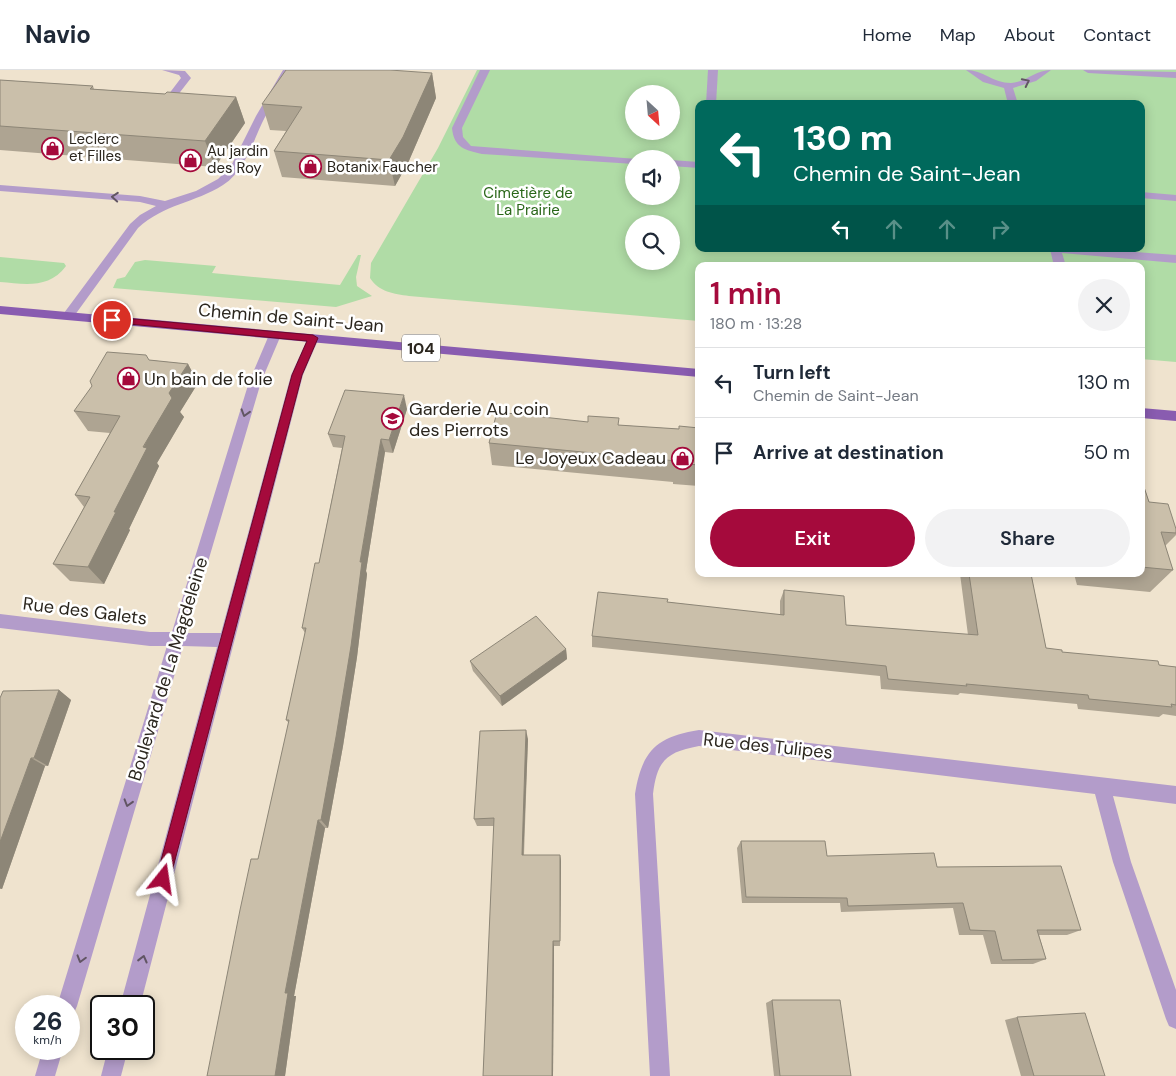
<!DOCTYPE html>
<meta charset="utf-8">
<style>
body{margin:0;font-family:"DM Sans",sans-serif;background:#f2f2f3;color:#1f2937;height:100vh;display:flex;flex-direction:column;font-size:19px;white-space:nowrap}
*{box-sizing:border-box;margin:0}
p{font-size:16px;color:#747a83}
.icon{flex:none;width:28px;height:28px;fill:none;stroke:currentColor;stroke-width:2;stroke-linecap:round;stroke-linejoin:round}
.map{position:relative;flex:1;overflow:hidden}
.drawer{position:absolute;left:695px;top:192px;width:450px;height:315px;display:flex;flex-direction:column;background:#fff;border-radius:10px;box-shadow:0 2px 12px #0003}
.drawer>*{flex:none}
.guide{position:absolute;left:695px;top:30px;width:450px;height:152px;border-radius:10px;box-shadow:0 2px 12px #0003;background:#00695c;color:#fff;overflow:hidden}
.needle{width:32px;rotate:154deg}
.fabs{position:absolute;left:625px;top:15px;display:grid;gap:10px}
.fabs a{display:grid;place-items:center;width:55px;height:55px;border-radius:50%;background:#fff;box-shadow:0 2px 12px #0003;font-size:25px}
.speed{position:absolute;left:15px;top:925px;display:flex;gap:10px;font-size:25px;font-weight:700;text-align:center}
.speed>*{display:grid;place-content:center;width:65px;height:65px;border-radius:50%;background:#fff;box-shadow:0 2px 12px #0003;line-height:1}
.speed small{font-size:12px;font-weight:400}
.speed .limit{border:2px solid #111;border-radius:8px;background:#fff;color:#111}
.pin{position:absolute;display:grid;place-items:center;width:42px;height:42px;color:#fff;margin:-21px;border:2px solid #fff;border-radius:50%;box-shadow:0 1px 5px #0007}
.me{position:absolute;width:55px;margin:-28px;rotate:15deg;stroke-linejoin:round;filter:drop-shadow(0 0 4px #0008)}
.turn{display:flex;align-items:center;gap:18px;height:105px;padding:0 15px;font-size:22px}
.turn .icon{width:65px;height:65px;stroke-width:2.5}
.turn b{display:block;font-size:35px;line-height:42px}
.lanes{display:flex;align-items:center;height:48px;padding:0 15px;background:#0003;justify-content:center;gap:25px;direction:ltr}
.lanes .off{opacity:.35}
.round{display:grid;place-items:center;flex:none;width:52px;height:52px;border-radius:26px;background:#f2f2f3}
.overview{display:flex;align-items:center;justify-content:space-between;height:85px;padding:0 15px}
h1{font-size:30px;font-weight:600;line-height:38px;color:#a50a3c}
.button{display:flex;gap:10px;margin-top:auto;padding:10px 15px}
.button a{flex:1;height:58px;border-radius:30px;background:#a50a3c;color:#fff;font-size:20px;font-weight:600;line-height:58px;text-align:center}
.button a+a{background:#f2f2f3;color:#1f2937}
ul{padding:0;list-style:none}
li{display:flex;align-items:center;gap:15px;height:70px;padding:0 15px;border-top:1px solid #e0e1e3}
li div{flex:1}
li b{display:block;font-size:19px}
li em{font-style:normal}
header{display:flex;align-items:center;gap:30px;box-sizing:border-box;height:70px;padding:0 25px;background:#fff;border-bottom:1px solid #e0e1e3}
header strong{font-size:24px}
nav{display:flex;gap:28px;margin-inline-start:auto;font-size:18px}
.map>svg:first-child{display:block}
.green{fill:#b0dca6;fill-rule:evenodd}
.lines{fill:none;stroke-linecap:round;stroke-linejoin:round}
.lane{fill:#b39cca;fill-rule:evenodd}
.street{fill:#b39cca;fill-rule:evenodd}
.primary{fill:#895cb0;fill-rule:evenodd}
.wall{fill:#aea492}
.shaded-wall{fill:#8d8677}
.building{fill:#cabfaa;stroke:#8d8677}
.oneway{stroke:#615563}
.route{fill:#a50a3c;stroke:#6b0627}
.labels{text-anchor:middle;stroke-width:5;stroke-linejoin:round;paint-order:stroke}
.far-poi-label{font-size:15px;fill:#2b261e;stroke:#fff;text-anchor:start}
.far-park-label{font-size:15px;fill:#2a6719;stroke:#fff}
.shield{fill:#fff;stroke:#6b6762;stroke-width:1}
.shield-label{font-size:16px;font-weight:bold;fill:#2b261e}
.street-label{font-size:18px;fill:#2b261e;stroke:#fff}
.poi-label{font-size:18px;fill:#2b261e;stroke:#fff;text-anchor:start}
</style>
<header>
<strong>Navio</strong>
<nav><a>Home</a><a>Map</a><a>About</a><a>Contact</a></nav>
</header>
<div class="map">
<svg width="1176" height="1006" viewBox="0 0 1176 1006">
<rect width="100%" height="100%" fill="#efe3ce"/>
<!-- green -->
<g class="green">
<path d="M477,0H1176V292L1141,289V196H699V251L409,226C394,224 379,222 370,208L371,193L438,78ZM634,24H671V61H634ZM699,34H1141V179H699ZM634,89H671V126H634ZM634,154H671V191H634Z"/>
<polygon points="358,185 361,185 356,207 357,216 372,226 336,237 113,218 117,209 125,207 135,192 145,190 216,196 212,203 340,215"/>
<path d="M0,187L64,193L66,196C49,219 25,214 0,212Z"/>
</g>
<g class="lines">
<!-- lane -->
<g class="lane">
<polygon points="162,0 185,1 191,8 167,39 164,40 159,37 181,8 179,5"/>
<path d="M283,0H293C284,16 274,31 265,47C253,70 246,100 223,115C195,133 164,134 138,158L72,249H64L62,246L64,243L130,154L140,145L156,136L140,132L0,121V115L140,126L165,131L196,121L218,109L231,96L256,46Z"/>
<path d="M480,0H490L462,58L463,67L471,76L637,89H634V94L482,84C465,80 454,78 452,58Z"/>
<polygon points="708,0 718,0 716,34 706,34"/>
<path d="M966,0C983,0 993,13 1011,13C1026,12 1036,0 1051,0L1036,11L1013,18L1018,34H1008L1004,18L983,12Z"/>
<polygon points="1083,0 1176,2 1176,8 1088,3"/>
<polygon points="671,90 699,92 699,98 671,96"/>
<polygon points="1141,122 1176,125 1176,131 1141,128"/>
<polygon points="1050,179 1094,179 1176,185 1176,193 1062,183 1066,196 1054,196"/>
</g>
<!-- street -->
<g class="street">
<polygon points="275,261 281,265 261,312 187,563 221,563 291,305 309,265 313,264 319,268 303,305 140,936 120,936 217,577 183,576 77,936 74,943 69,945 69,936 57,936 167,576 150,576 0,558 0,544 150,562 172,562 249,312 269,265"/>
<path d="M699,660L1176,716V734L1113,726L1131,792L1176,920V959L1169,956L1166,949L1113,792L1095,724L699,676C666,682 657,691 653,724L670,1006H650L635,724C642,681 656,667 699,660Z"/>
<polygon points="43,979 63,979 55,1006 35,1006"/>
<polygon points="108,979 128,979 121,1006 101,1006"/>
</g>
<!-- primary -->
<g class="primary">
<polygon points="0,236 699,299 699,307 0,244"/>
<polygon points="1141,338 1176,341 1176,351 1141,348"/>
</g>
</g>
<!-- wall -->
<g class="wall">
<polygon points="432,3 436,28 408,93 395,116 282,107 274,81 286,61 270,60 262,34"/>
<polygon points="0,10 93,16 94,19 165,24 236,27 245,53 215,97 0,80"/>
<polygon points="149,290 188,294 198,313 180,342 184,347 157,393 159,396 129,459 130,460 104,514 70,511 53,494 84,437 75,425 110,363 88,361 74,341"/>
<polygon points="407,339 393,383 385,382 366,501 367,504 357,587 343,676 328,758 325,758 294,926 296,926 285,1006 207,1006 258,789 289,653 286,650 305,563 302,558 319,493 342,378 333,377 328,364"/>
<polygon points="618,355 678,359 699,358 699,416 673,414 673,412 492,395 489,373"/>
<polygon points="1141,408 1149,432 1176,459 1176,465 1165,476 1173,500 1150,522 1077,515 1074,504 1141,504"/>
<polygon points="960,504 1031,504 1046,578 1062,582 1176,597 1176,646 1163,644 1159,647 1078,639 1077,634 960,623 958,625 881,619 880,606 592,577 592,566 667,532 780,545 780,531 784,520 846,555 968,565"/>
<polygon points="566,579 567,589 502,636 473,601 470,591"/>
<polygon points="59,620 71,630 48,696 45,696 2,819 0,819 0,628"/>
<polygon points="528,669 524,785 560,785 561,791 560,876 554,876 553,1006 483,1006 494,756 477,756 474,749"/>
<polygon points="741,771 827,786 937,797 1081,860 1067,865 1039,865 1046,889 1033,894 991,894 983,865 959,865 953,838 841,842 840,833 742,833 737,778"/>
<polygon points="772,930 851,1006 774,1006 766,933"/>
<polygon points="1017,947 1105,1006 1021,1006 1005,950"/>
</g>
<!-- shaded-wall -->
<g class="shaded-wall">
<polygon points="432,3 436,28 408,93 395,116 389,90"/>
<polygon points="236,27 245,53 215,97 205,71"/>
<polygon points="188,294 198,313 180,342 184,347 157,393 159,396 129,459 130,460 104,514 88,497 169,323"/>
<polygon points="404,325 407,339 393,383 389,370"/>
<polygon points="381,369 385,382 366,501 367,504 357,587 343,676 328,758 321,750 360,492"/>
<polygon points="566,579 567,589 502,636 500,626"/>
<polygon points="59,620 71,630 48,696 34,688"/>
<polygon points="526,660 528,669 523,792 522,785"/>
<polygon points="31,688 45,696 2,819 0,818 0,772"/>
<polygon points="318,750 325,758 294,926 296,926 285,1006 275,1006 285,923"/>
<polygon points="560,785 561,791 560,876"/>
<polygon points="553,871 554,876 553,1006 552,1006"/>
</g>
<!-- building -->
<g class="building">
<polygon points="286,0 390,0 432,3 403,67 389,90 274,81 302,37 262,34"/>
<polygon points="0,10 93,16 90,19 165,24 167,22 236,27 205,71 0,56"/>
<polygon points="107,282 146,285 149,290 188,294 169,323 172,328 143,377 147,378 114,442 116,442 88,497 53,494 90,427 75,425 120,346 74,341 92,316 90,311"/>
<polygon points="345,320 404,325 389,370 381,369 360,492 362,492 351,576 336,667 321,750 318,750 285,923 288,923 275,1006 207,1006 240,840 251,789 258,789 289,650 286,650 306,558 302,558 315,493 319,493 345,366 328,364"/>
<polygon points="497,342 588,352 588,346 619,348 618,355 679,359 679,356 699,358 699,395 676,393 676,391 489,373"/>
<polygon points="1141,408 1149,432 1168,434 1176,459 1176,463 1161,462 1173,500 1141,497"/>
<polygon points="969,504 1031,504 1046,578 1062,580 1062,582 1158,591 1159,595 1176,597 1176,635 1171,634 1172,637 1089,629 1088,625 966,614 967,616 888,609 886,596 592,566 598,522 668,529 667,532 784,545 784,520 844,526 846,555 978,565"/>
<polygon points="536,546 566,579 500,626 470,591"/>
<polygon points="59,620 34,688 31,688 0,772 0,628 3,621"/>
<polygon points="526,660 522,785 560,785 560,871 553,871 552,1006 483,1006 494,748 474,749 480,661"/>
<polygon points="741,771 825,771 827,786 934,783 937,797 1061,796 1081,860 1037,860 1046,889 1002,890 995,861 970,860 963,833 848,836 847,828 746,827"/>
<polygon points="772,930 840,930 851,1006 780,1006"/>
<polygon points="1085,943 1105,1006 1034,1006 1017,947"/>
</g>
<!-- one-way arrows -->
<defs><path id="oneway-chevron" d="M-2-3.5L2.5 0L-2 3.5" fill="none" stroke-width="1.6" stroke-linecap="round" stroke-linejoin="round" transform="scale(1.25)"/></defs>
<g class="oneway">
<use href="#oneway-chevron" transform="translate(1026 12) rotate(-26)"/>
<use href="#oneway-chevron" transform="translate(115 127) rotate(-176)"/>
<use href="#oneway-chevron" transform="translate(245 343) rotate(107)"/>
<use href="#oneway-chevron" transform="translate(128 733) rotate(107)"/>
<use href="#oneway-chevron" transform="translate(81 889) rotate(106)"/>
<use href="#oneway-chevron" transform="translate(143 889) rotate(-76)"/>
</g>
<!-- route -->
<polygon class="route" points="112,247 313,265 318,268 302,305 170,809 168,814 163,816 158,814 156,809 292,305 307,271 108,252 108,248"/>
<!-- icons -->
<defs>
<symbol id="shop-ring" viewBox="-11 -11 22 22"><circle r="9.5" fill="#fff" stroke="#a50a3c" stroke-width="1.5"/><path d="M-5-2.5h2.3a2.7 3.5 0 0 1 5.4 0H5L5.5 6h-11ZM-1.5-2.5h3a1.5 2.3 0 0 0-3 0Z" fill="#a50a3c"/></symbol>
<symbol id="school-ring" viewBox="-11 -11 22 22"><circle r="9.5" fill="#fff" stroke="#a50a3c" stroke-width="1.5"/><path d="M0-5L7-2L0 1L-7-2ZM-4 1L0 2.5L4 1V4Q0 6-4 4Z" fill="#a50a3c"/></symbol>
</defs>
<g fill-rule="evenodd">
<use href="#shop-ring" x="40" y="66" width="25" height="25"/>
<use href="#shop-ring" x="178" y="78" width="25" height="25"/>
<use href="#shop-ring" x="298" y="84" width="25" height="25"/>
<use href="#shop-ring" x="116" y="296" width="25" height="25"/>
<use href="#school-ring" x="380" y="336" width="25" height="25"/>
<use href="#shop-ring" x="670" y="376" width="25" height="25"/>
</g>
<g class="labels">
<!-- far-poi labels -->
<g class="far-poi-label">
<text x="69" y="74">Leclerc<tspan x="69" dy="17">et Filles</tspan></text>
<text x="207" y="86">Au jardin<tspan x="207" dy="17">des Roy</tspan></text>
<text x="327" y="102">Botanix Faucher</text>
</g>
<!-- far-park labels -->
<g class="far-park-label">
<text x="528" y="128">Cimetière de<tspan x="528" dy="17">La Prairie</tspan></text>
</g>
<!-- shield labels -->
<rect class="shield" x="402" y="264.5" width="38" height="27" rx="4"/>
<g class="shield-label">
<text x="421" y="284">104</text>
</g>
<!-- street labels -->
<g class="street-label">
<text transform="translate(291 248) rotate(5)" y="6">Chemin de Saint-Jean</text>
<text transform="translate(85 541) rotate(7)" y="6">Rue des Galets</text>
<text transform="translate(168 599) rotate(-73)" y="6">Boulevard de La Magdeleine</text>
<text transform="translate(768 676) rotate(6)" y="6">Rue des Tulipes</text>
</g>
<!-- poi labels -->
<g class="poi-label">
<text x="144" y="315">Un bain de folie</text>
<text x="409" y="345">Garderie Au coin<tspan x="409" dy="21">des Pierrots</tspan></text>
<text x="666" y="394" text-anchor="end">Le Joyeux Cadeau</text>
</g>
</g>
</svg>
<div class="fabs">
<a><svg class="needle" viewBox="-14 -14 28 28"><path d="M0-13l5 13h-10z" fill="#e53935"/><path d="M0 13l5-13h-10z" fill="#747a83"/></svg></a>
<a><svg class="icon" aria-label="sound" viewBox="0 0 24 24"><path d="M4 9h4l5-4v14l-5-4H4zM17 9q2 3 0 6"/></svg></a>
<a><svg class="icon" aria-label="search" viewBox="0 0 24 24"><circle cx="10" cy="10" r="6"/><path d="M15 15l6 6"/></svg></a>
</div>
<div class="speed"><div>26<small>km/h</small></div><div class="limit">30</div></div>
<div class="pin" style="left:112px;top:250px;background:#d93025"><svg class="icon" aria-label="arrive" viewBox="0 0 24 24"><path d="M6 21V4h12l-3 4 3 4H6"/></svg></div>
<svg class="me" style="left:163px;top:809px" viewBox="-20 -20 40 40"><path d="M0-17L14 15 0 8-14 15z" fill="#a50a3c" stroke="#fff" stroke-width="4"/></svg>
<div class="guide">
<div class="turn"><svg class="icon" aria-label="left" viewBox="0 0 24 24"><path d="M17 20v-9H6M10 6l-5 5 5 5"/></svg><div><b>130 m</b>Chemin de Saint-Jean</div></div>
<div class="lanes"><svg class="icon" aria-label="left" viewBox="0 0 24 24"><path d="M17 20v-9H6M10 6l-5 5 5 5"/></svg><svg class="icon off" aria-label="ahead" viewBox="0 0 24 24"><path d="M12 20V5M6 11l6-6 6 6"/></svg><svg class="icon off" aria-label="ahead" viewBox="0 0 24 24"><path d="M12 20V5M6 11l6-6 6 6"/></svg><svg class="icon off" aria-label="right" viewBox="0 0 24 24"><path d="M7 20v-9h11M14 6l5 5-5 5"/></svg></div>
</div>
<section class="drawer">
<div class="overview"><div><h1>1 min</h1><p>180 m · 13:28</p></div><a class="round"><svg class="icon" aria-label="close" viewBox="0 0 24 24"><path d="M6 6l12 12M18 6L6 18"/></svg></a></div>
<ul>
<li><svg class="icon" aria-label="left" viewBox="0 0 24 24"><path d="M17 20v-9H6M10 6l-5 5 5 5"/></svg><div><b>Turn left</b><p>Chemin de Saint-Jean</p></div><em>130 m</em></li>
<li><svg class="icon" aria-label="arrive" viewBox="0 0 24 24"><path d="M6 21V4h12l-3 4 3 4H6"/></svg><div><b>Arrive at destination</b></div><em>50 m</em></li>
</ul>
<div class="button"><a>Exit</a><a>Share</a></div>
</section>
</div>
